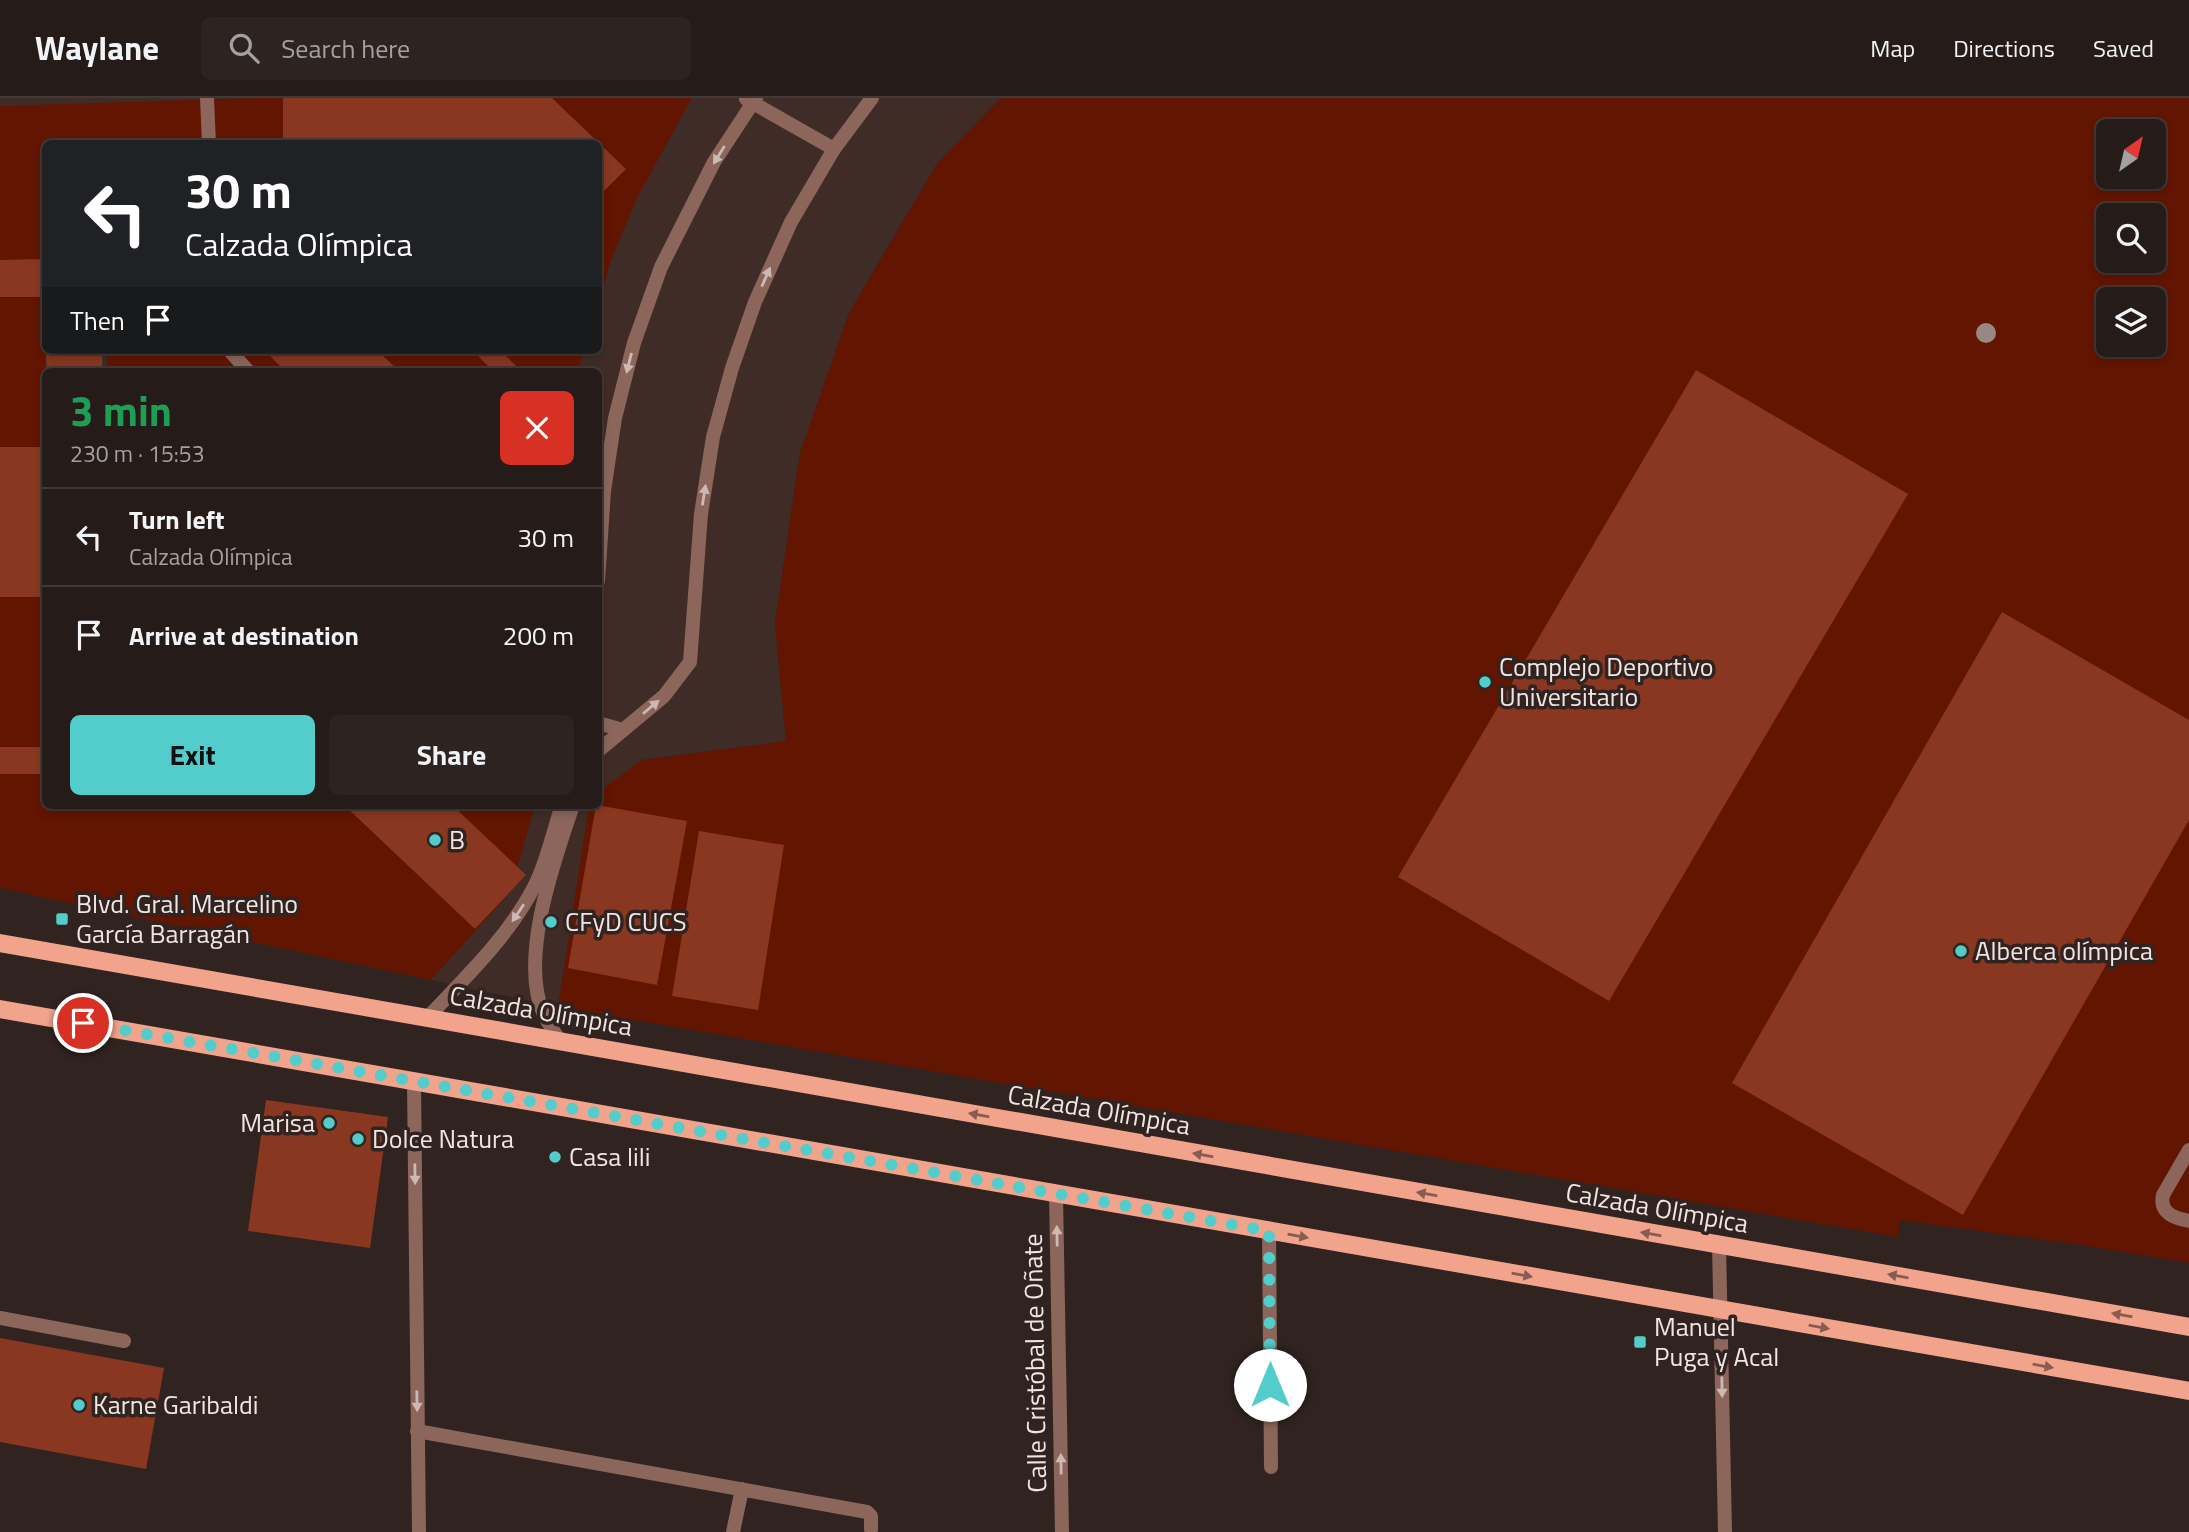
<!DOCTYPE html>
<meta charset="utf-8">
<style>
body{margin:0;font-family:"Titillium Web",sans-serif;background:#2d2421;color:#f1f3f6;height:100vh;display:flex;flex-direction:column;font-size:26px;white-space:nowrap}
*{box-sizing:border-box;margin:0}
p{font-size:23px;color:#a3a1a2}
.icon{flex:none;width:38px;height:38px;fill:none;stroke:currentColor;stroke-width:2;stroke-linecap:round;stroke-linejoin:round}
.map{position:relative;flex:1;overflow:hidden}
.side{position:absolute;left:42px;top:270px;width:560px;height:441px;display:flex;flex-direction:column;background:#251b18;border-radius:10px;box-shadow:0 4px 10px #0003,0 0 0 2px #423937}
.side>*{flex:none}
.banner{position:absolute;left:42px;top:42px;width:560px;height:214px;border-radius:10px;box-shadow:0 4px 10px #0003,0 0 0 2px #423937;background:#202124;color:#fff;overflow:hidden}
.needle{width:46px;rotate:34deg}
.fabs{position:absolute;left:2096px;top:21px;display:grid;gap:14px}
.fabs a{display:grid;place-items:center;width:70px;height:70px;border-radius:10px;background:#251b18;box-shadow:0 4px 10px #0003,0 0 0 2px #423937;font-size:35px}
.pin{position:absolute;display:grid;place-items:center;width:60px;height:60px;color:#fff;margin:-30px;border:4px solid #fff;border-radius:50%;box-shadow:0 2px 7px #0007}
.me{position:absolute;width:77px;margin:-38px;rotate:0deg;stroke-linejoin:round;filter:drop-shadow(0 0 5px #0008)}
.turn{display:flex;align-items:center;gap:24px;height:147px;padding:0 28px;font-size:32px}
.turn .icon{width:91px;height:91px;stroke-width:2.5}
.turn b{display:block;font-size:49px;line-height:60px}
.then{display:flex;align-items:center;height:66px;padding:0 28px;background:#0003;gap:14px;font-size:26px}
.round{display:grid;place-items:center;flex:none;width:74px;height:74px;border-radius:10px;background:#2d2421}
.headline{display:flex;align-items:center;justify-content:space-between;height:119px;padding:0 28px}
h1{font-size:42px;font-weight:700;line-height:52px;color:#1e9e55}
.cta{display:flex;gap:14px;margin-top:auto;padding:14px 28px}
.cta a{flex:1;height:80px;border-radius:10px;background:#53cdcb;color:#111;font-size:28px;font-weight:700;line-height:80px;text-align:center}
.cta a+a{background:#2d2421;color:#f1f3f6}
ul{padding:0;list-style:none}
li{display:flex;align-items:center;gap:21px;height:98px;padding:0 28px;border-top:2px solid #423937}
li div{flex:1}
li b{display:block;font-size:26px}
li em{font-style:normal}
header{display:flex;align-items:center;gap:42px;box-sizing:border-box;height:98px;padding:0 35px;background:#251b18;border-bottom:2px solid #423937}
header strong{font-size:33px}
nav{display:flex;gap:38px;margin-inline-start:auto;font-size:24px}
.search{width:490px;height:63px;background:#2d2421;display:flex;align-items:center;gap:18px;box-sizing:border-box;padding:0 24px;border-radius:10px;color:#a3a1a2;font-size:26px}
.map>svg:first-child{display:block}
.built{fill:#402c26;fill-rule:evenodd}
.green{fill:#621500;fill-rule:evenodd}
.building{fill:#893720}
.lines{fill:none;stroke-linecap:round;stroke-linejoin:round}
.service{stroke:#8c665b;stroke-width:14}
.minor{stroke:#8c665b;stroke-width:14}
.primary{stroke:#f2a38c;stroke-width:18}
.tree{fill:#9b8781}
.oneway{fill:#ccb9b3}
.oneway2{fill:#885d51}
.route{stroke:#53cdcb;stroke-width:12;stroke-dasharray:0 21.6}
.poi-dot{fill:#53cdcb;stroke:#312420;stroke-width:2.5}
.labels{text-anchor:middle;stroke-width:7;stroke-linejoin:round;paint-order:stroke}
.poi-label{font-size:26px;fill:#efe5e3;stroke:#312420;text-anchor:start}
.street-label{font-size:26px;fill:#efe5e3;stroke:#312420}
</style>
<header>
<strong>Waylane</strong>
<div class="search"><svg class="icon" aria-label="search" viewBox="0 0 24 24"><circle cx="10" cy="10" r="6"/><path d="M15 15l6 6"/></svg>Search here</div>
<nav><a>Map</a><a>Directions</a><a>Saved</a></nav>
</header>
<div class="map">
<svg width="2189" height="1434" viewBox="0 0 2189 1434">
<rect width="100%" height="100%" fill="#312420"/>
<!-- built -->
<path class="built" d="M0,0H1001L938,64L849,215L800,355L775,525L786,643L642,662L563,876L558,909L0,790ZM46,46H598V252H46ZM46,273H598V707H46Z"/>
<!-- green -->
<g class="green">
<polygon points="256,0 692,0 637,100 610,165 599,203 598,46 46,46 45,161 0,162 0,8"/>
<path d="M1001,0H2189V1165L2082,1147L1900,1122L1898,1139L558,909L589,707H598L599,693L642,662L786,643L775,525L800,355L849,215L938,64ZM2109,33H2154V79H2109ZM2109,117H2154V163H2109ZM2109,201H2154V247H2109Z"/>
<rect x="0" y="199" width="45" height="150"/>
<polygon points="107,252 584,252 578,273 107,273"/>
<rect x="0" y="499" width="45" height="150"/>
<polygon points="0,676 45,676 46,707 535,707 511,793 431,882 0,790"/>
</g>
<!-- building -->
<g class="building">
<polygon points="283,0 552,0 626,71 598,99 598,46 285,46 283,44"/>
<polygon points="46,161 46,199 0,199 0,162"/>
<polygon points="46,252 124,252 124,256 102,256 102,273 47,273"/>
<polygon points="264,252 377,252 399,273 285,273"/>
<polygon points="472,252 500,252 521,273 493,273"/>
<polygon points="1696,272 1908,396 1609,903 1398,779"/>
<rect x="0" y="349" width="46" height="150"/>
<polygon points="2002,514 2189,622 2189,722 1963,1117 1732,985"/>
<rect x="0" y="649" width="46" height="27"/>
<polygon points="344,707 452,707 526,777 475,831"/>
<polygon points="596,707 687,723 657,887 568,870"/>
<polygon points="699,733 784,747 758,912 672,898"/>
<polygon points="266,1002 388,1019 370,1150 248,1133"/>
<polygon points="0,1240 164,1270 146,1371 0,1344"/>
</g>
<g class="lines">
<!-- service -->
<g class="service">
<polyline points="207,0 209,46"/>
<polyline points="746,1 834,51"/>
<polyline points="229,252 248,273"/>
<polyline points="598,483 604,393 615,320 634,245 661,169 714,64 756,0"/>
<polyline points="598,625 623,632"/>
<polyline points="598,653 664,598 690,564 701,416 713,339 732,270 755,204 791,124 834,51 872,0"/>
<path d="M428,919C466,879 508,839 534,789C547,765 553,733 562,707"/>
<path d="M561,944C555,935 548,926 544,917C518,861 555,761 573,707"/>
<path d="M2189,1052L2163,1097C2159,1115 2174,1120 2189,1123"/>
<polyline points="0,1220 124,1243"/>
</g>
<!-- minor -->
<g class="minor">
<polyline points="414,983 419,1434"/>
<polyline points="1056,1096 1062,1434"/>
<polyline points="1269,1133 1271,1369"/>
<polyline points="1719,1147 1725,1434"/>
<polyline points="417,1333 867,1414 871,1418 871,1431"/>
<polyline points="733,1434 742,1391"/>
</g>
<!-- primary -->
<g class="primary">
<polyline points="0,845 2189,1229"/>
<polyline points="0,911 2189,1293"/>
</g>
</g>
<!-- trees -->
<circle class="tree" cx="1986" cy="235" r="10"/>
<!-- one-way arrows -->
<defs><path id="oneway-solid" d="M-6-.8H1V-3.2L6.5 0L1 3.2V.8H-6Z" transform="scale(1.75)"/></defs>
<g class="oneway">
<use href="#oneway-solid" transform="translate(719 57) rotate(122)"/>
<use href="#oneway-solid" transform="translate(766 179) rotate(-66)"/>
<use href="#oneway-solid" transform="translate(629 265) rotate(104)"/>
<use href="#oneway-solid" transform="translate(704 397) rotate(-81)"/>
<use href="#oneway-solid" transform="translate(651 609) rotate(-40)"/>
<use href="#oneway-solid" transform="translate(518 815) rotate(124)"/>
<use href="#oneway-solid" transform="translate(415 1076) rotate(89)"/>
<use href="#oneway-solid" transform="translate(1057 1138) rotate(-91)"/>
<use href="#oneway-solid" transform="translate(1722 1289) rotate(89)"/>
<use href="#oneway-solid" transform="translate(417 1303) rotate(89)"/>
<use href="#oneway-solid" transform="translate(1061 1366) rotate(-91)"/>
</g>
<g class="oneway2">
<use href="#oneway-solid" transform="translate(979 1017) rotate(-170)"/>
<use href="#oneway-solid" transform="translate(1203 1057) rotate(-170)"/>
<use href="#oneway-solid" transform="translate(1427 1096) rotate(-170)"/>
<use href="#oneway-solid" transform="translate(1651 1136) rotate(-170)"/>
<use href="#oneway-solid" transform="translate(1298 1138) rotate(10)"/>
<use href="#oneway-solid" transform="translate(1522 1177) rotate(10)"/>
<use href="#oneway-solid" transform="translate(1898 1178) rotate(-170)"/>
<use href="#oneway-solid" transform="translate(2122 1217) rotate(-170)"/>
<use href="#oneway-solid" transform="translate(1819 1229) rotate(10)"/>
<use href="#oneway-solid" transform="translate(2043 1268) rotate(10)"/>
</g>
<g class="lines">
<!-- route -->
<polyline class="route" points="83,925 1269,1133 1270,1287"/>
</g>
<!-- markers -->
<g class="poi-dot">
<circle cx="1485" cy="584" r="7"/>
<circle cx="435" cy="742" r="7"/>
<rect x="55" y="814" width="14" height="14" rx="3.5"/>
<circle cx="551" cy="824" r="7"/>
<circle cx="1961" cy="853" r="7"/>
<circle cx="329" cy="1025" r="7"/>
<circle cx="358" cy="1041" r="7"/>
<circle cx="555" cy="1059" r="7"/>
<rect x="1633" y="1237" width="14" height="14" rx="3.5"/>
<circle cx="79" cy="1307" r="7"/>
</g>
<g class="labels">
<!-- poi labels -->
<g class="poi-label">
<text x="1499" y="578">Complejo Deportivo<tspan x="1499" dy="30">Universitario</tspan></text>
<text x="449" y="751">B</text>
<text x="76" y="815">Blvd. Gral. Marcelino<tspan x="76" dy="30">García Barragán</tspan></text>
<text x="565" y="833">CFyD CUCS</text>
<text x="1975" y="862">Alberca olímpica</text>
<text x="315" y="1034" text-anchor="end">Marisa</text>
<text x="372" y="1050">Dolce Natura</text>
<text x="569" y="1068">Casa lili</text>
<text x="1654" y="1238">Manuel<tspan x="1654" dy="30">Puga y Acal</tspan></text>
<text x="93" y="1316">Karne Garibaldi</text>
</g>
<!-- street labels -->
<g class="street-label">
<text transform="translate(541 913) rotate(10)" y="9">Calzada Olímpica</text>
<text transform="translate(1099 1012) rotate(10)" y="9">Calzada Olímpica</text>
<text transform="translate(1657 1110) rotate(10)" y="9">Calzada Olímpica</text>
<text transform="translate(1035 1265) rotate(-91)" y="9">Calle Cristóbal de Oñate</text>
</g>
</g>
</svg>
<div class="fabs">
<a><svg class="needle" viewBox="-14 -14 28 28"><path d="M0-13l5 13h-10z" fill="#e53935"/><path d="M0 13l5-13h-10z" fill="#a3a1a2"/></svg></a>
<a><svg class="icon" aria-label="search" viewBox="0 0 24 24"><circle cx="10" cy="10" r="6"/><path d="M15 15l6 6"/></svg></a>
<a><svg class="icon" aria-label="layers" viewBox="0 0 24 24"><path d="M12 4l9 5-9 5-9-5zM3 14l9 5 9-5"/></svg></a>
</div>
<div class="pin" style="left:83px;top:925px;background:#d93025"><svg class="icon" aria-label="arrive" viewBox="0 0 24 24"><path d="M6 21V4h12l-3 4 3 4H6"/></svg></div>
<svg class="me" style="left:1270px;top:1287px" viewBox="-20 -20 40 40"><circle r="19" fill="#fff"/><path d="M0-13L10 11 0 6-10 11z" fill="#53cdcb"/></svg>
<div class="banner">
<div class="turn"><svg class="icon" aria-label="left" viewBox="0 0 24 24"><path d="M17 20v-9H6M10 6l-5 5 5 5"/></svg><div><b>30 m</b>Calzada Olímpica</div></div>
<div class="then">Then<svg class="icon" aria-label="arrive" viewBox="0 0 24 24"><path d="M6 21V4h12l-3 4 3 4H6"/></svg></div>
</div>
<section class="side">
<div class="headline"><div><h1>3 min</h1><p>230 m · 15:53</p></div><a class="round" style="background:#d93025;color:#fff"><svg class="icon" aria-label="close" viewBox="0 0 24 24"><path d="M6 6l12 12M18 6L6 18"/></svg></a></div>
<ul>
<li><svg class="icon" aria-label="left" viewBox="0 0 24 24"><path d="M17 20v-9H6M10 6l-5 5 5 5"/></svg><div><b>Turn left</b><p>Calzada Olímpica</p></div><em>30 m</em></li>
<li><svg class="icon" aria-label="arrive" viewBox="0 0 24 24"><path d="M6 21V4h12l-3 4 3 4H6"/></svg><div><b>Arrive at destination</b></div><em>200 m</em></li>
</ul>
<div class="cta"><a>Exit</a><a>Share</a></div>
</section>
</div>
